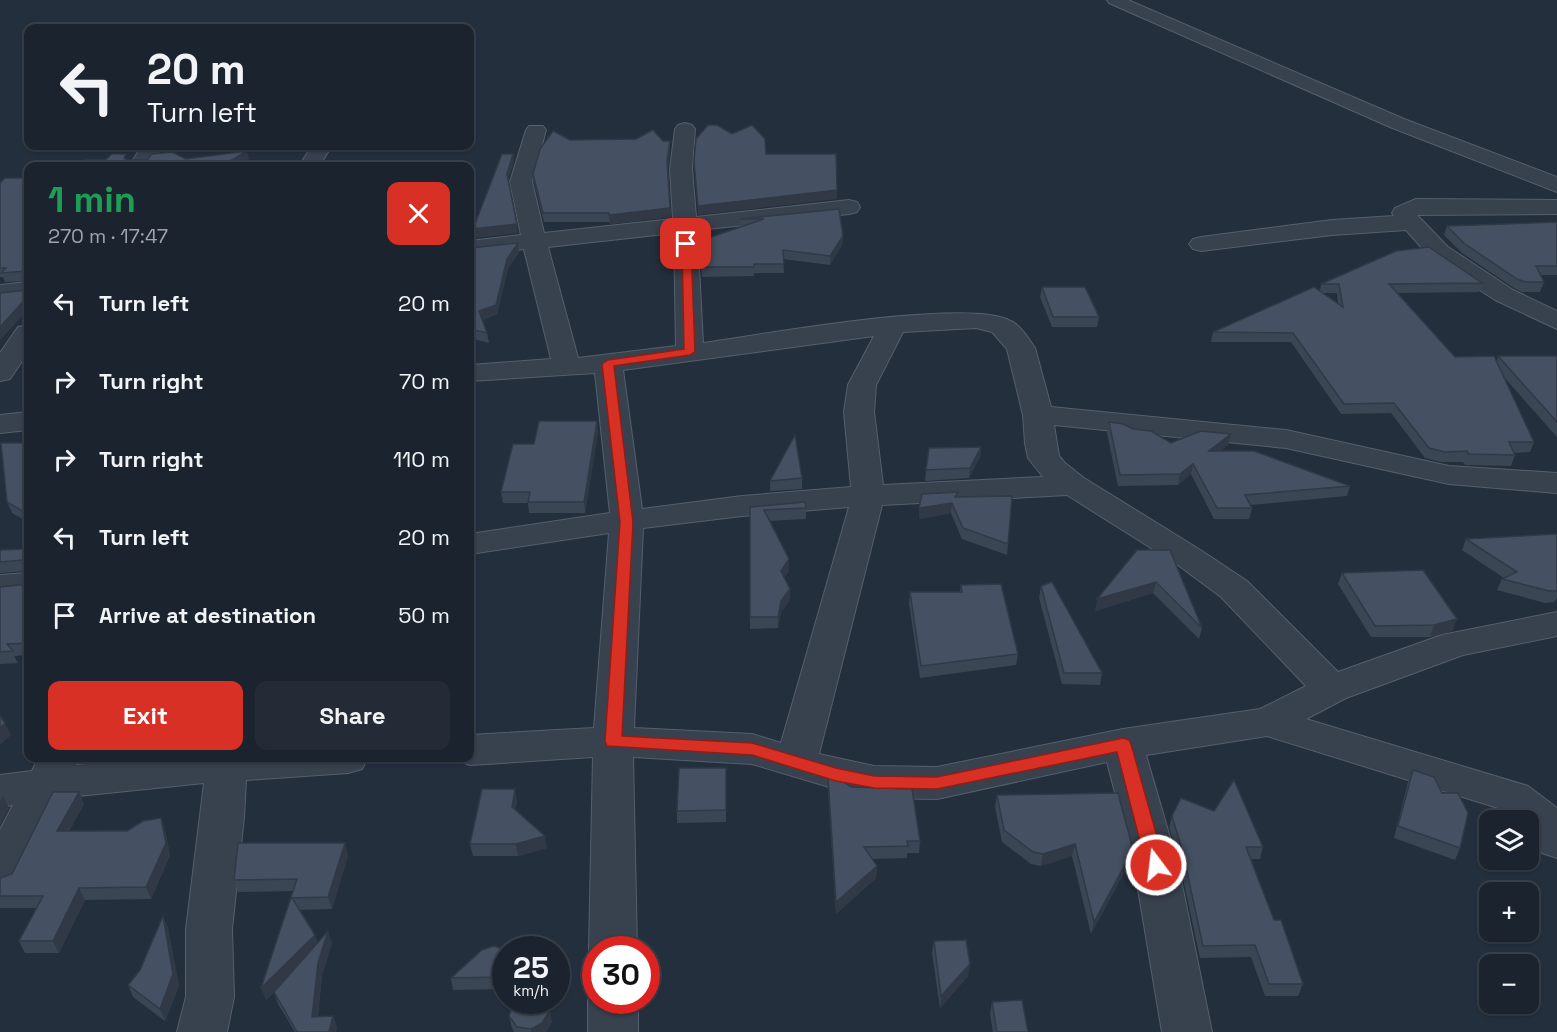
<!DOCTYPE html>
<meta charset="utf-8">
<style>
body{margin:0;font-family:"Space Grotesk",sans-serif;background:#242b36;color:#f1f3f6;height:100vh;display:flex;flex-direction:column;font-size:22px;white-space:nowrap}
*{box-sizing:border-box;margin:0}
p{font-size:20px;color:#a0a4aa}
.icon{flex:none;width:33px;height:33px;fill:none;stroke:currentColor;stroke-width:2;stroke-linecap:round;stroke-linejoin:round}
.map{position:relative;flex:1;overflow:hidden}
.panel{position:absolute;left:24px;top:162px;width:450px;height:600px;display:flex;flex-direction:column;background:#1b232e;border-radius:12px;box-shadow:0 2px 4px #0004,0 0 0 2px #39404a}
.panel>*{flex:none}
.hud{position:absolute;left:24px;top:24px;width:450px;height:126px;border-radius:12px;box-shadow:0 2px 4px #0004,0 0 0 2px #39404a;background:#1b232e;color:#f1f3f6;overflow:hidden}
.controls{position:absolute;left:1479px;top:810px;display:grid;gap:12px}
.controls a{display:grid;place-items:center;width:60px;height:60px;border-radius:12px;background:#1b232e;box-shadow:0 2px 4px #0004,0 0 0 2px #39404a;font-size:30px}
.speed{position:absolute;left:492px;top:936px;display:flex;gap:12px;font-size:30px;font-weight:700;text-align:center}
.speed>*{display:grid;place-content:center;width:78px;height:78px;border-radius:50%;background:#1b232e;box-shadow:0 2px 4px #0004,0 0 0 2px #39404a;line-height:1}
.speed small{font-size:15px;font-weight:400}
.speed .limit{border:9px solid #d22;background:#fff;color:#111}
.pin{position:absolute;display:grid;place-items:center;width:51px;height:51px;color:#fff;margin:-26px;border-radius:12px;box-shadow:0 3px 9px #0006}
.me{position:absolute;width:66px;margin:-33px;rotate:345deg;stroke-linejoin:round;filter:drop-shadow(0 0 4px #0008)}
.turn{display:flex;align-items:center;gap:21px;height:126px;padding:0 24px;font-size:27px}
.turn .icon{width:78px;height:78px;stroke-width:2.5}
.turn b{display:block;font-size:42px;line-height:51px}
.round{display:grid;place-items:center;flex:none;width:63px;height:63px;border-radius:12px;background:#242b36}
.head{display:flex;align-items:center;justify-content:space-between;height:102px;padding:0 24px}
h1{font-size:36px;font-weight:800;line-height:45px;color:#1e9e55}
.primary-button{display:flex;gap:12px;margin-top:auto;padding:12px 24px}
.primary-button a{flex:1;height:69px;border-radius:12px;background:#d93025;color:#fff;font-size:24px;font-weight:800;line-height:69px;text-align:center}
.primary-button a+a{background:#242b36;color:#f1f3f6}
ul{padding:0;list-style:none}
li{display:flex;align-items:center;gap:18px;height:78px;padding:0 24px}
li div{flex:1}
li b{display:block;font-size:22px}
li em{font-style:normal}
.map>svg:first-child{display:block}
.lines{fill:none;stroke-linecap:round;stroke-linejoin:round}
.minor-casing{stroke:#565f6c;stroke-width:2}
.minor{fill:#38414e;fill-rule:evenodd}
.wall{fill:#3b4654;fill-rule:evenodd}
.shaded-wall{fill:#303945}
.building{fill:#455162;stroke:#303945;stroke-width:1.5}
.route{fill:#d93025;stroke:#8d1f18;stroke-width:1.5}
</style>
<div class="map">
<svg width="1557" height="1032" viewBox="0 0 1557 1032">
<rect width="100%" height="100%" fill="#242f3e"/>
<g class="lines">
<defs>
<g id="minor">
<polygon points="1107,0 1128,0 1404,119 1557,177 1557,192 1390,127 1109,3"/>
<path d="M685,123L692,125L695,129L692,169L696,217L849,200L857,202L860,207L857,212L849,214L697,230L703,343C761,335 968,297 1011,321C1021,326 1029,339 1035,348L1051,407L1286,430L1449,466L1557,473V493L1449,484L1286,448L1054,425L1059,456L1065,463L1084,478L1202,551L1247,581L1338,672L1442,635L1557,612V636L1463,655L1346,698L1306,719L1528,786L1557,808V858L1542,853L1528,834V820H1515L1498,808L1267,736L1146,755L1178,865L1212,1032H1162L1134,865L1107,762L937,799L874,798L836,789L752,764L633,757L637,950H596V963L589,950L593,757L470,765L456,760L454,758H470V735L594,728L609,533L470,554V534L610,513L595,373L470,381V365L551,359L524,249L470,255V241L521,235L510,182L526,130L529,126H543L546,130L532,182L544,233L673,219L670,169L675,129L678,125ZM674,233L676,346L578,358L548,247ZM976,328L992,332L1007,349L1023,415L1025,443L1028,458L1043,477L883,485L874,412L876,385L903,332ZM874,336L848,385L844,412L851,487L742,496L642,509L623,370ZM1067,495L1178,565L1221,597L1306,686L1260,709L1123,729L937,767L874,766L819,754L882,505ZM849,507L781,743L752,734L634,728L643,528L742,516Z"/>
<polygon points="142,146 162,146 149,166 129,166"/>
<polygon points="312,146 332,146 319,166 299,166"/>
<polygon points="1416,199 1557,200 1557,214 1417,215 1448,247 1513,290 1557,311 1557,329 1495,300 1430,257 1406,230 1332,235 1201,251 1193,249 1189,244 1193,239 1201,237 1332,220 1394,216 1392,213 1395,208"/>
<polygon points="28,282 28,298 0,301 0,285"/>
<polygon points="28,325 28,352 10,379 0,381 0,353 18,327"/>
<polygon points="28,412 28,430 0,433 0,415"/>
<polygon points="28,573 28,595 0,597 0,575"/>
<polygon points="38,758 79,758 76,765 148,758 368,758 362,769 348,773 246,780 244,817 232,929 234,997 227,1032 177,1032 186,997 186,929 204,783 59,798 16,885 0,890 0,830 13,805 0,807 0,775 32,771"/>
<polygon points="596,985 596,1000 638,1000 638,1032 588,1032 588,1000"/>
</g>
</defs>
<!-- minor casing -->
<use href="#minor" class="minor-casing"/>
<!-- minor -->
<use href="#minor" class="minor"/>
</g>
<!-- wall -->
<g class="wall">
<polygon points="570,140 670,141 670,149 668,169 671,217 610,224 609,222 544,222 534,182 533,174"/>
<polygon points="28,178 28,309 0,340 26,290 26,281 5,282 3,277 0,277 0,183"/>
<polygon points="839,209 843,236 842,245 830,265 783,259 784,273 754,273 754,276 702,277 701,267 741,227 740,219"/>
<polygon points="1557,222 1557,275 1540,275 1544,282 1540,292 1522,292 1514,288 1462,253 1444,235 1447,226"/>
<polygon points="470,248 519,252 508,269 497,314 483,320 487,333 489,343 470,338"/>
<path d="M1482,283L1479,292L1398,293L1455,357L1497,362L1498,356H1557V437L1503,376L1534,442L1530,452L1514,453L1515,455L1511,466L1465,465L1463,462H1442L1425,458L1391,413L1341,414L1291,342H1211L1213,332L1320,291L1321,284ZM1324,293H1337L1338,304Z"/>
<polygon points="1042,287 1099,317 1097,327 1052,327 1040,297"/>
<polygon points="1109,422 1133,429 1171,443 1228,445 1220,451 1350,486 1347,496 1251,505 1252,508 1249,519 1214,519 1191,474 1178,485 1118,486 1107,433"/>
<polygon points="598,431 585,513 529,513 528,503 503,503 501,492 534,444"/>
<polygon points="28,443 28,522 12,513 7,502"/>
<polygon points="981,447 980,457 969,478 925,481 926,470"/>
<polygon points="802,478 802,489 770,491 770,481"/>
<polygon points="958,492 957,497 1008,544 1007,555 962,539 951,513 919,519 919,508"/>
<polygon points="750,507 806,508 806,519 769,521 789,559 789,571 784,577 790,589 790,600 781,612 778,628 750,629"/>
<polygon points="1557,534 1557,598 1554,602 1545,603 1497,590 1502,579 1504,578 1462,550 1466,539"/>
<polygon points="28,549 28,572 28,571 0,573 0,550"/>
<polygon points="1170,550 1202,628 1199,639 1153,593 1095,611"/>
<polygon points="1342,573 1457,619 1452,631 1430,637 1371,637 1338,584"/>
<polygon points="28,584 28,655 14,656 18,663 0,664 0,587"/>
<polygon points="961,585 1018,654 1016,665 920,678 909,603 910,592 960,592"/>
<polygon points="1041,586 1102,673 1100,685 1062,684 1039,598"/>
<polygon points="726,768 726,822 677,823 677,811"/>
<polygon points="1413,770 1460,848 1455,860 1394,838 1408,782"/>
<polygon points="828,777 920,841 919,853 907,853 907,858 872,859 877,866 876,878 836,914 828,789"/>
<polygon points="79,792 84,804 69,831 165,830 170,855 151,899 85,900 59,953 25,953 19,941 37,908 0,908 0,878 12,874"/>
<polygon points="997,795 1135,857 1132,869 1126,869 1091,934 1072,856 1041,866 1031,864 1002,842 995,807"/>
<polygon points="517,801 515,810 547,848 518,856 473,856 470,844"/>
<polygon points="1172,816 1263,847 1260,859 1251,859 1274,920 1303,984 1298,996 1265,996 1251,957 1200,958 1180,865 1169,827"/>
<polygon points="348,855 332,909 299,910 315,935 317,943 332,943 322,975 318,1016 333,1016 337,1028 336,1032 295,1032 278,1004 274,992 276,990 266,1000 293,891 238,892 234,880"/>
<polygon points="163,916 168,928 179,986 165,1021 133,997 128,985 140,970"/>
<polygon points="934,941 970,964 968,976 940,1008 932,953"/>
<polygon points="506,950 506,989 453,990 451,978"/>
<polygon points="992,1002 1028,1032 993,1032 990,1014"/>
<polygon points="509,1016 552,1022 546,1032 514,1032 512,1028"/>
</g>
<!-- shaded-wall -->
<g class="shaded-wall">
<polygon points="670,141 670,149 668,169 667,161"/>
<polygon points="247,151 249,159 237,166 222,166"/>
<polygon points="513,154 514,162 508,182 507,174"/>
<polygon points="837,190 837,199 698,215 698,206"/>
<polygon points="670,208 671,217 610,224 609,215"/>
<polygon points="517,224 518,233 474,238 473,229"/>
<polygon points="843,236 842,245 830,265 830,256"/>
<polygon points="518,243 519,252 508,269 497,314 481,321 479,311 507,259"/>
<polygon points="28,296 28,309 0,340 0,327"/>
<polygon points="597,421 598,431 585,513 584,502"/>
<polygon points="1231,434 1228,445 1207,462 1209,451"/>
<polygon points="981,447 980,457 969,478 970,468"/>
<polygon points="1193,464 1191,474 1178,485 1180,474"/>
<polygon points="952,503 951,513 919,519 919,508"/>
<polygon points="789,559 789,571 781,582 781,571"/>
<polygon points="28,561 28,572 26,566"/>
<polygon points="1156,582 1153,593 1095,611 1097,599"/>
<polygon points="790,589 790,600 781,612 778,628 778,617 781,601"/>
<polygon points="1457,619 1452,631 1430,637 1434,625"/>
<polygon points="5,723 11,735 0,745 0,728"/>
<polygon points="515,789 517,801 514,819 512,807"/>
<polygon points="79,792 84,804 62,843 57,831"/>
<polygon points="3,796 9,808 0,826 0,802"/>
<polygon points="161,818 165,830 170,855 151,899 146,887"/>
<polygon points="545,836 547,848 518,856 516,844"/>
<polygon points="345,843 348,855 332,909 328,897"/>
<polygon points="1075,844 1072,856 1041,866 1043,854"/>
<polygon points="1129,857 1126,869 1091,934 1094,922"/>
<polygon points="877,866 876,878 836,914 836,902"/>
<polygon points="79,888 85,900 59,953 53,941"/>
<polygon points="163,916 168,928 179,986 165,1021 160,1009"/>
<polygon points="328,931 332,943 322,975 316,1029 312,1017 318,963"/>
<polygon points="315,935 319,947 266,1000 261,988"/>
<polygon points="970,964 968,976 940,1008 941,996"/>
<polygon points="550,1010 552,1022 546,1032 531,1032 531,1029"/>
<polygon points="333,1016 337,1028 336,1032 329,1032"/>
</g>
<!-- building -->
<g class="building">
<polygon points="708,125 717,125 732,134 752,125 765,139 766,154 836,154 837,190 698,206 694,161 696,139"/>
<polygon points="653,130 663,141 670,141 667,161 670,208 609,215 609,213 543,213 533,174 540,149 553,131 570,140 636,139"/>
<polygon points="247,151 222,166 77,166 84,160 105,160 112,154 126,154 124,158 127,160 147,160 152,154 172,152 186,159"/>
<polygon points="502,154 513,154 507,174 517,224 473,229"/>
<polygon points="5,178 28,178 28,296 0,327 0,293 26,290 26,271 1,273 6,268 0,268 0,183"/>
<polygon points="839,209 843,236 830,256 783,250 784,264 754,264 754,267 701,267 705,239 764,219 740,219"/>
<polygon points="1557,222 1557,266 1536,266 1544,282 1525,282 1517,279 1465,244 1447,226"/>
<polygon points="518,243 507,259 496,305 479,311 487,333 470,329 470,248"/>
<polygon points="1429,247 1482,283 1389,284 1455,357 1494,356 1534,442 1509,442 1515,455 1469,454 1467,451 1445,452 1429,448 1394,403 1344,404 1293,333 1213,332 1314,287 1343,307 1339,284 1321,284 1396,251"/>
<polygon points="1042,287 1085,287 1099,317 1053,317"/>
<polygon points="1498,356 1557,356 1557,422"/>
<polygon points="539,421 597,421 584,502 528,502 530,492 501,492 513,444 534,444"/>
<polygon points="1109,422 1123,424 1133,429 1151,431 1171,443 1201,431 1231,434 1209,451 1254,451 1350,486 1245,495 1252,508 1217,508 1193,464 1180,474 1120,475"/>
<polygon points="795,435 802,478 770,481"/>
<polygon points="1,443 28,443 28,514 7,502"/>
<polygon points="981,447 970,468 926,470 929,448"/>
<polygon points="958,492 955,497 1012,496 1008,544 963,528 952,503 919,508 922,494"/>
<polygon points="805,502 806,508 764,510 789,559 781,571 790,589 781,601 778,617 750,617 750,507"/>
<polygon points="1557,534 1557,591 1549,591 1502,579 1517,572 1466,539"/>
<polygon points="28,549 28,561 26,566 23,560 0,562 0,550"/>
<polygon points="1137,550 1170,550 1202,628 1156,582 1097,599"/>
<polygon points="1423,570 1457,619 1434,625 1375,626 1342,573"/>
<polygon points="1052,582 1102,673 1064,673 1041,586"/>
<polygon points="28,584 28,643 7,644 13,651 0,652 0,587"/>
<polygon points="1001,584 1018,654 921,666 910,592 962,592 961,585"/>
<polygon points="0,716 5,723 0,728"/>
<polygon points="679,768 726,768 726,810 677,811"/>
<polygon points="1413,770 1434,777 1442,793 1458,793 1468,813 1460,848 1398,826"/>
<polygon points="828,777 842,781 852,787 912,789 920,841 907,841 908,846 864,847 877,866 836,902"/>
<polygon points="1234,780 1263,847 1246,847 1274,920 1281,920 1303,984 1269,984 1255,945 1203,946 1183,853 1172,816 1181,798 1214,811"/>
<polygon points="482,789 515,789 512,807 545,836 516,844 470,844"/>
<polygon points="53,792 79,792 57,831 127,831 143,821 161,818 166,843 146,887 79,888 53,941 19,941 43,896 0,896 0,878 12,874"/>
<polygon points="1118,793 1135,857 1129,857 1094,922 1075,844 1043,854 1033,852 1004,830 997,795"/>
<polygon points="238,843 345,843 328,897 292,898 315,935 261,988 297,879 234,880"/>
<polygon points="163,916 173,974 160,1009 128,985 140,970"/>
<polygon points="328,931 318,963 312,1017 333,1016 329,1032 297,1032 274,992"/>
<polygon points="966,940 970,964 941,996 934,941"/>
<polygon points="494,946 506,950 506,977 451,978 482,950"/>
<polygon points="514,1000 546,1000 550,1010 542,1023 531,1029 517,1027 509,1016"/>
<polygon points="1022,1000 1028,1032 997,1032 992,1002"/>
</g>
<!-- route -->
<polygon class="route" points="682,242 691,244 695,352 690,355 614,366 633,522 622,736 752,743 836,768 874,776 937,777 1123,738 1129,740 1131,744 1165,865 1162,870 1156,873 1149,870 1146,865 1117,752 937,789 874,788 836,781 752,755 607,746 605,741 620,522 602,364 608,360 684,349"/>
</svg>
<div class="controls">
<a><svg class="icon" aria-label="layers" viewBox="0 0 24 24"><path d="M12 4l9 5-9 5-9-5zM3 14l9 5 9-5"/></svg></a>
<a>+</a>
<a>−</a>
</div>
<div class="speed"><div>25<small>km/h</small></div><div class="limit">30</div></div>
<div class="pin" style="left:686px;top:244px;background:#d93025"><svg class="icon" aria-label="arrive" viewBox="0 0 24 24"><path d="M6 21V4h12l-3 4 3 4H6"/></svg></div>
<svg class="me" style="left:1156px;top:865px" viewBox="-20 -20 40 40"><circle r="17" fill="#d93025" stroke="#fff" stroke-width="3"/><path d="M0-11L8 9 0 5-8 9z" fill="#fff"/></svg>
<div class="hud">
<div class="turn"><svg class="icon" aria-label="left" viewBox="0 0 24 24"><path d="M17 20v-9H6M10 6l-5 5 5 5"/></svg><div><b>20 m</b>Turn left</div></div>
</div>
<section class="panel">
<div class="head"><div><h1>1 min</h1><p>270 m · 17:47</p></div><a class="round" style="background:#d93025;color:#fff"><svg class="icon" aria-label="close" viewBox="0 0 24 24"><path d="M6 6l12 12M18 6L6 18"/></svg></a></div>
<ul>
<li><svg class="icon" aria-label="left" viewBox="0 0 24 24"><path d="M17 20v-9H6M10 6l-5 5 5 5"/></svg><div><b>Turn left</b></div><em>20 m</em></li>
<li><svg class="icon" aria-label="right" viewBox="0 0 24 24"><path d="M7 20v-9h11M14 6l5 5-5 5"/></svg><div><b>Turn right</b></div><em>70 m</em></li>
<li><svg class="icon" aria-label="right" viewBox="0 0 24 24"><path d="M7 20v-9h11M14 6l5 5-5 5"/></svg><div><b>Turn right</b></div><em>110 m</em></li>
<li><svg class="icon" aria-label="left" viewBox="0 0 24 24"><path d="M17 20v-9H6M10 6l-5 5 5 5"/></svg><div><b>Turn left</b></div><em>20 m</em></li>
<li><svg class="icon" aria-label="arrive" viewBox="0 0 24 24"><path d="M6 21V4h12l-3 4 3 4H6"/></svg><div><b>Arrive at destination</b></div><em>50 m</em></li>
</ul>
<div class="primary-button"><a>Exit</a><a>Share</a></div>
</section>
</div>
